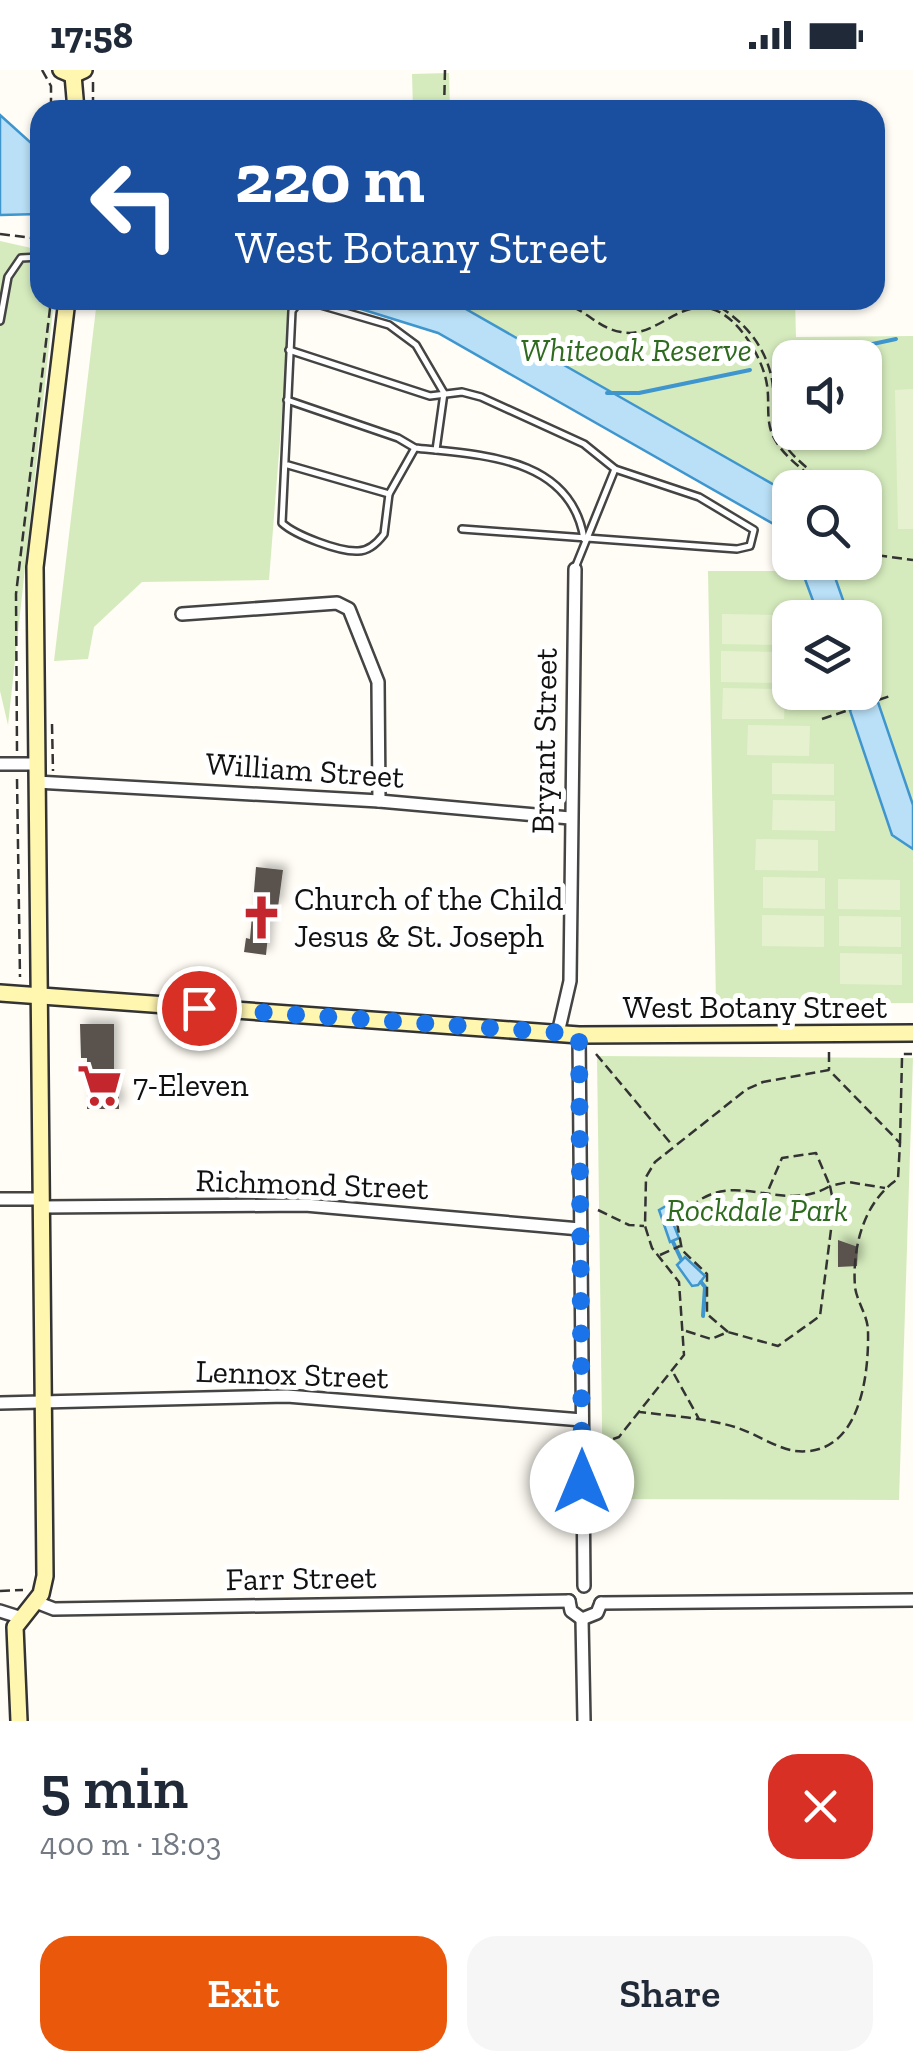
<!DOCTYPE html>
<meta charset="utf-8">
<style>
body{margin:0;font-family:"Zilla Slab",serif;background:#f6f6f7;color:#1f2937;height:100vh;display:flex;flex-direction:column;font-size:38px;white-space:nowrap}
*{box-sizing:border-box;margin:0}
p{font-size:32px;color:#747a83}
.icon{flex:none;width:55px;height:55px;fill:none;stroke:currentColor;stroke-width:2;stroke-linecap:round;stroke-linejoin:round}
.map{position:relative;height:1651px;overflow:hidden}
.side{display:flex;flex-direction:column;background:#fff;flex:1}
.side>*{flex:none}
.guide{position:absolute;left:30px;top:30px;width:855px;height:210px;border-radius:30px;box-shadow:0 2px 8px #0004;background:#1a4fa0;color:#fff;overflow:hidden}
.buttons{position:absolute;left:772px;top:270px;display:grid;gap:20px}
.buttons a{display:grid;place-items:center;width:110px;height:110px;border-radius:20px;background:#fff;box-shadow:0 2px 8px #0004;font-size:50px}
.pin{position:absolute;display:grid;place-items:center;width:85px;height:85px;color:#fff;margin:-42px;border:5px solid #fff;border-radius:50%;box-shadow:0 2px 10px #0007}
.me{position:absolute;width:110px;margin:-55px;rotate:0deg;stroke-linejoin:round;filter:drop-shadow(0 0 8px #0008)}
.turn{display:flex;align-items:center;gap:35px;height:210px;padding:0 40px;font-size:45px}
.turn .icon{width:130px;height:130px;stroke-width:2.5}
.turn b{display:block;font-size:70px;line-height:85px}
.round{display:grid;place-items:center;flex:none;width:105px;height:105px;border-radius:30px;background:#f6f6f7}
.headline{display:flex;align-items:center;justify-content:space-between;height:170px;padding:0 40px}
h1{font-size:60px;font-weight:600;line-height:75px}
.action{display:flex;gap:20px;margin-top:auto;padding:20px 40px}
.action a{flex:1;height:115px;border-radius:30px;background:#ea580c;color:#fff;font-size:40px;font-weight:600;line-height:115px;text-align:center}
.action a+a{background:#f6f6f7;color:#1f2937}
.status{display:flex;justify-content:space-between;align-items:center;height:70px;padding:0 50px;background:#fff;direction:ltr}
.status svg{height:28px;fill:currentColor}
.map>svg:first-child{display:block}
.green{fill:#d5ebbd;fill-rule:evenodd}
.pitch{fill:#e6f2cf}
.water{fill:#b9e0f7;stroke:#3f96cf;stroke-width:2.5}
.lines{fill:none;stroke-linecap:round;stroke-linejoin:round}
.stream{stroke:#3f96cf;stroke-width:4}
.building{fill:#5a524d;filter:url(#shadow)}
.service-casing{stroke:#444;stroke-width:10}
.minor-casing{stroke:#444;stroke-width:16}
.secondary-casing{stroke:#333;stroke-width:20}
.path{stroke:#333;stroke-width:2.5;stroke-dasharray:10 5;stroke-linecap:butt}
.service{stroke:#fff;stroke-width:5}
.minor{stroke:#fff;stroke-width:11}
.secondary{stroke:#fff6b0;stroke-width:15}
.route{stroke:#1a73e8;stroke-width:18;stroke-dasharray:0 32.4}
.labels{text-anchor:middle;stroke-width:10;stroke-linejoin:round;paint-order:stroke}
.park-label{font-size:32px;font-style:italic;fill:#2f6b1f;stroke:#fff}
.street-label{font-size:32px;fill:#111;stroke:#fff}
.poi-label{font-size:32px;fill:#111;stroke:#fff;text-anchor:start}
</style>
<div class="status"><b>17:58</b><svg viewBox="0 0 49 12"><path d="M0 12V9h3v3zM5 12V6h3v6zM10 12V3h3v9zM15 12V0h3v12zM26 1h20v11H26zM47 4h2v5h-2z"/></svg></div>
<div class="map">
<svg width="913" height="1651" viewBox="0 0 913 1651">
<defs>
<filter id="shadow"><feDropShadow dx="5" dy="-5" stdDeviation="5" flood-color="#0004"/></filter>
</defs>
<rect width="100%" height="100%" fill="#fffdf5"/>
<!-- green -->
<g class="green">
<polygon points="449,3 450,40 413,40 412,4"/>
<polygon points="0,171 40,180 40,230 54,230 8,655 0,621"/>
<polygon points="97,230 291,230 269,510 142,512 94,557 88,589 54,591"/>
<path d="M450,230H795L796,267L913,266V735L865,594V548L849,547L830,493L865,492V418H790V424ZM790,288H865V362H790Z"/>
<polygon points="708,501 803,501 819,547 790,548 790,622 844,623 892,765 913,779 913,933 716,934"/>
<polygon points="597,986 913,988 899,1430 603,1429"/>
</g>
<!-- pitch -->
<g class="pitch">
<polygon points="913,319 913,459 898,459 895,320"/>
<polygon points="722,544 785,545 784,575 722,574"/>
<polygon points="721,581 783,582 783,613 721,612"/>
<polygon points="723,618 785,619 784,649 722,649"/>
<polygon points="748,655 810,656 809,686 747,685"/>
<polygon points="772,693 834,694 834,725 772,724"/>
<polygon points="773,730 835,731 835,761 772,760"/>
<polygon points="756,769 818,770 818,801 755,800"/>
<polygon points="763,807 825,808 825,839 763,838"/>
<polygon points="838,809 900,810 900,840 838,839"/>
<polygon points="762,845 824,846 824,877 762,876"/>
<polygon points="839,846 901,847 901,877 839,876"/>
<polygon points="840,883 902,884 902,915 840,914"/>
</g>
<!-- water -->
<g class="water">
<polygon points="0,45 40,81 40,144 0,145"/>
<polygon points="332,230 450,230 790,424 790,478 777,456 438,263"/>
<polygon points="799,493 830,493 849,547 819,547"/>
<polygon points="865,594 913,735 913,779 892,765 844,623 865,622"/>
<polygon points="666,1136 680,1145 673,1153 679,1168 670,1172 659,1140"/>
<polygon points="685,1187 705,1206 698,1215 692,1216 677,1195"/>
</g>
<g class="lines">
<!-- stream -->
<g class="stream">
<polyline points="807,288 896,269"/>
<polyline points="779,293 790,291"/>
<polyline points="607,323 639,323 750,300"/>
<polyline points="673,1172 681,1189"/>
<polyline points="701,1212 705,1217 703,1246"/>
</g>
</g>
<!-- building -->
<g class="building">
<polygon points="256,797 283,800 278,837 271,836 266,885 244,882 246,868 250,869"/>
<polygon points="80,954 114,954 114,1023 119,1023 119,1039 87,1039 87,988 81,988"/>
<polygon points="838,1170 858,1177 857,1196 838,1197"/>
</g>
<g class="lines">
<defs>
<g id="service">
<polyline points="0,251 8,207 21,188 40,187"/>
<polyline points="289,280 430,326 462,322 481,327 584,374 615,399 699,427 754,460 750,476 737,479 462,459"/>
<path d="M287,330L398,368L415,378C483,385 571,387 584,469"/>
<path d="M415,378L389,424L384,464C378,472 369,481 358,481C339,482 295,465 282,453L292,241L299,232L307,231L389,255L416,275L444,323"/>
<polyline points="436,380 444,323"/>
<polyline points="288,395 389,424"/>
<polyline points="575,498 615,399"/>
</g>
<g id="minor">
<polyline points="182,544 337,533 349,539 378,612 379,731"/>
<polyline points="0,694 36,694"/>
<polyline points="36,712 379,731 570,748"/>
<polyline points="558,963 570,911 575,499"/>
<polyline points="579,965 584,1516"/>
<polyline points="0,1129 41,1129"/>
<polyline points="42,1137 305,1135 580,1159"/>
<polyline points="0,1333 287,1326 582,1350"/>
<polyline points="569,1531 571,1541 582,1549 597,1543 601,1533"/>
<polyline points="36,1532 54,1539 569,1531"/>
<polyline points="601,1533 913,1530"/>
<polyline points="0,1541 22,1548"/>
<polyline points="582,1549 584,1651"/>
</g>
<g id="secondary">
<polyline points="61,0 73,5 84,0"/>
<polyline points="73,5 76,40"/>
<polyline points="0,923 579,965 913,963"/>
<polyline points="19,1651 15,1557 41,1524 45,1506 35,497 67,230"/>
</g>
</defs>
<!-- service casing -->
<use href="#service" class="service-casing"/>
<!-- minor casing -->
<use href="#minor" class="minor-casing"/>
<!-- secondary casing -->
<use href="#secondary" class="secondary-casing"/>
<!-- path -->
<g class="path">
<polyline points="42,0 51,16 51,40"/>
<polyline points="93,12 93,40"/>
<polyline points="444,40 445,0"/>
<polyline points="0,164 40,169"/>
<polyline points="217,230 234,235 243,230"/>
<path d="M544,230C584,232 592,257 621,262C654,269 675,233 708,238C737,243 763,288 767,315C770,333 765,351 774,368C785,389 806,400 822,418"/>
<path d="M707,230C738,245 763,271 771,305C776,325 771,346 780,366C789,387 813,400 827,418"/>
<polyline points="865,477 875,485 913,490"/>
<polyline points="822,649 893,625"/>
<polyline points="52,654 53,701"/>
<polyline points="17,681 16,524 51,230"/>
<polyline points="17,709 20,907"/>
<polyline points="829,982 829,999"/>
<polyline points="596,984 673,1076"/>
<polyline points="900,1073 902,988 903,984 912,984"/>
<polyline points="598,1140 629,1155 644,1156"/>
<polyline points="660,1185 680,1176"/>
<polyline points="686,1261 711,1269 728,1262 778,1276 820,1246 834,1136 830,1116 848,1112 885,1118"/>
<path d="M728,1262L707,1244V1204L682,1180L677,1153C724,1086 777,1148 830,1116L816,1083L782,1088L767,1123"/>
<polyline points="674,1304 699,1349"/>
<path d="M599,1374L619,1367L684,1285L679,1212L652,1178L645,1156L646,1107L655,1092L747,1019L763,1012L829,1000L900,1073L898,1109C864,1131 852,1177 855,1217C857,1232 868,1246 868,1261C869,1306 860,1388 795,1381C776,1378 756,1364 738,1358C707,1348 672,1346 640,1342"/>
<polyline points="0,1521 23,1520"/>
</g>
<!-- service -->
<use href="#service" class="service"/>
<!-- minor -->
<use href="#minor" class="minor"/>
<!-- secondary -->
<use href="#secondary" class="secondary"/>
</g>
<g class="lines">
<!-- route -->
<polyline class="route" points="199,938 579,964 582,1412"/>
</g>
<!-- icons -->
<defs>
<symbol id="church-bare" viewBox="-9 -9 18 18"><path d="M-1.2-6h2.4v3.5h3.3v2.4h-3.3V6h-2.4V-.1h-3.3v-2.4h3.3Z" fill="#c4262e" stroke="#fff" stroke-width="2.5" paint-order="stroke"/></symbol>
<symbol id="supermarket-bare" viewBox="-9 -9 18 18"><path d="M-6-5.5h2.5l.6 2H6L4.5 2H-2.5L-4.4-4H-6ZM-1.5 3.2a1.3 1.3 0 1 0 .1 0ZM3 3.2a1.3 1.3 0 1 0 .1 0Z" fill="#c4262e" stroke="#fff" stroke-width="2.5" paint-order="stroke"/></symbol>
</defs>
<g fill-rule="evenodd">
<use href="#church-bare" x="230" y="816" width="63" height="63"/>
<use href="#supermarket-bare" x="68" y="984" width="63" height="63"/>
</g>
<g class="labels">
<!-- park labels -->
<g class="park-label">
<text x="636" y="291">Whiteoak Reserve</text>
<text x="757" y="1151">Rockdale Park</text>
</g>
<!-- street labels -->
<g class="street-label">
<text transform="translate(544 671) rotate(-89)" y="11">Bryant Street</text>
<text transform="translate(305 700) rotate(4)" y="11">William Street</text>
<text x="755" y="948">West Botany Street</text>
<text transform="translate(312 1114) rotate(2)" y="11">Richmond Street</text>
<text transform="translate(292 1304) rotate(2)" y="11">Lennox Street</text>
<text transform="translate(301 1508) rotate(-1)" y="11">Farr Street</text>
</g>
<!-- poi labels -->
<g class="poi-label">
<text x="294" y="840">Church of the Child<tspan x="294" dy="37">Jesus &amp; St. Joseph</tspan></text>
<text x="133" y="1026">7-Eleven</text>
</g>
</g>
</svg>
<div class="buttons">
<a><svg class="icon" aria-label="sound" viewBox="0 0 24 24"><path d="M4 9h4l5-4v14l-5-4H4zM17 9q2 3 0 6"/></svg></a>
<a><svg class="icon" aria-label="search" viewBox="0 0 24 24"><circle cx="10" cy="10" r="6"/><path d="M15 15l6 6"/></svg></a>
<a><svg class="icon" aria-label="layers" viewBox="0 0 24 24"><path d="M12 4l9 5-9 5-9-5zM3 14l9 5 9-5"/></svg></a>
</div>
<div class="pin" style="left:199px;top:938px;background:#d93025"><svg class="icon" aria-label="arrive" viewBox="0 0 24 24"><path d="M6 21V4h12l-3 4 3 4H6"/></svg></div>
<svg class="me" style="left:582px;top:1412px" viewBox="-20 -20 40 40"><circle r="19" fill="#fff"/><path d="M0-13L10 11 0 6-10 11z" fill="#1a73e8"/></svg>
<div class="guide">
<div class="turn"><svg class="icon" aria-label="left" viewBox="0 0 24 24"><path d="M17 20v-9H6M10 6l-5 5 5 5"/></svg><div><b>220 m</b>West Botany Street</div></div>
</div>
</div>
<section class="side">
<div class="headline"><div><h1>5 min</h1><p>400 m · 18:03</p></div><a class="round" style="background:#d93025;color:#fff"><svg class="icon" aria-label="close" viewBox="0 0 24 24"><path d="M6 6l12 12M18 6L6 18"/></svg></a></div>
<div class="action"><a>Exit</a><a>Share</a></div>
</section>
